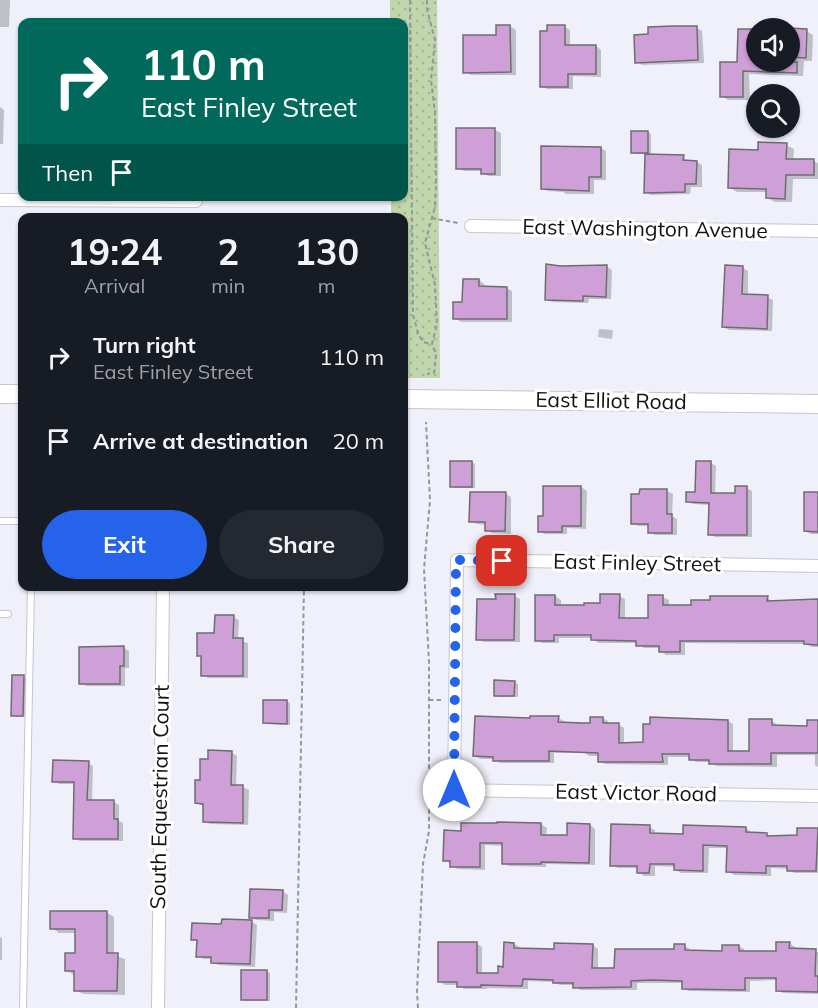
<!DOCTYPE html>
<style>
body{margin:0;font-family:Mulish,sans-serif;background:#242831;color:#f1f3f6;height:100vh;display:flex;flex-direction:column;font-size:22px;white-space:nowrap}
*{box-sizing:border-box;margin:0}
p{font-size:20px;color:#9ea1a6}
.icon{flex:none;width:33px;height:33px;fill:none;stroke:currentColor;stroke-width:2;stroke-linecap:round;stroke-linejoin:round}
.map{position:relative;flex:1;overflow:hidden}
.details{position:absolute;left:18px;top:213px;width:390px;height:378px;display:flex;flex-direction:column;background:#171b24;border-radius:12px;box-shadow:0 2px 4px #0004}
.details>*{flex:none}
.top-card{position:absolute;left:18px;top:18px;width:390px;height:183px;border-radius:12px;box-shadow:0 2px 4px #0004;background:#00695c;color:#fff;overflow:hidden}
.tools{position:absolute;left:746px;top:18px;display:grid;gap:12px}
.tools a{display:grid;place-items:center;width:54px;height:54px;border-radius:50%;background:#171b24;box-shadow:0 2px 4px #0004;font-size:30px}
.pin{position:absolute;display:grid;place-items:center;width:51px;height:51px;color:#fff;margin:-26px;border-radius:12px;box-shadow:0 3px 9px #0006}
.me{position:absolute;width:66px;margin:-33px;rotate:0deg;stroke-linejoin:round;filter:drop-shadow(0 0 4px #0008)}
.turn{display:flex;align-items:center;gap:21px;height:126px;padding:0 24px;font-size:27px}
.turn .icon{width:78px;height:78px;stroke-width:2.5}
.turn b{display:block;font-size:42px;line-height:51px}
.then{display:flex;align-items:center;height:57px;padding:0 24px;background:#0003;gap:12px;font-size:22px}
.eta{display:flex;justify-content:space-evenly;align-items:center;height:102px;text-align:center}
.eta b{font-size:36px;font-weight:700;line-height:42px}
.button{display:flex;gap:12px;margin-top:auto;padding:12px 24px}
.button a{flex:1;height:69px;border-radius:36px;background:#2563eb;color:#fff;font-size:24px;font-weight:700;line-height:69px;text-align:center}
.button a+a{background:#242831;color:#f1f3f6}
ul{padding:0;list-style:none}
li{display:flex;align-items:center;gap:18px;height:84px;padding:0 24px}
li div{flex:1}
li b{display:block;font-size:22px}
li em{font-style:normal}
.map>svg:first-child{display:block}
.park{fill:url(#park-dots)}
.shadow{fill:#0003}
.building{fill:#cfa0d8;stroke:#706b71;stroke-width:1.5}
.lines{fill:none;stroke-linecap:round;stroke-linejoin:round}
.service-casing{stroke:#c5c6ce;stroke-width:8}
.minor-casing{stroke:#c5c6ce;stroke-width:14}
.secondary-casing{stroke:#c5c6ce;stroke-width:20}
.path{stroke:#96969d;stroke-width:2;stroke-dasharray:4.5 3;stroke-linecap:butt}
.service{stroke:#fff;stroke-width:6}
.minor{stroke:#fff;stroke-width:12}
.secondary{stroke:#fff;stroke-width:18}
.route{stroke:#2563eb;stroke-width:10;stroke-dasharray:0 18}
.labels{text-anchor:middle;stroke-width:6;stroke-linejoin:round;paint-order:stroke}
.street-label{font-size:21px;fill:#121215;stroke:#fff}
</style>
<div class="map">
<svg width="818" height="1008" viewBox="0 0 818 1008">
<defs>
<pattern id="park-dots" width="8" height="8" patternUnits="userSpaceOnUse" patternTransform="scale(1.5)"><rect width="8" height="8" fill="#c0d6ac"/><path d="M2 2h.1M6 6h.1" fill="none" stroke="#a4b793" stroke-width="1.8" stroke-linecap="round"/></pattern>
</defs>
<rect width="100%" height="100%" fill="#eff0f9"/>
<!-- park -->
<polygon class="park" points="390,0 437,0 440,378 404,378 404,218 391,217 391,197 404,196 404,22 390,22"/>
<!-- shadow -->
<g class="shadow">
<polygon points="0,0 10,0 9,27 0,27"/>
<polygon points="251,18 255,22 235,22 235,21"/>
<polygon points="510,26 516,30 516,75 471,75 465,72 497,36"/>
<polygon points="565,27 570,30 570,46 596,46 601,50 601,77 573,76 573,89 547,89 541,86"/>
<polygon points="697,28 702,31 704,63 642,65 637,62"/>
<polygon points="789,30 806,31 813,35 812,61 804,61 803,76 749,74 750,100 728,100 722,96 756,31 756,62 789,62"/>
<polygon points="0,107 4,110 3,144 0,144"/>
<polygon points="495,130 501,133 501,176 488,176 483,171 464,171 458,168"/>
<polygon points="648,132 651,134 651,156 683,157 689,162 697,162 702,165 702,187 691,187 690,194 651,195 646,192 646,154 636,154 633,152"/>
<polygon points="786,145 794,149 793,161 813,161 818,163 818,179 793,179 792,202 775,202 767,198 768,192 737,192 729,187 760,152"/>
<polygon points="601,148 606,151 606,180 594,180 594,194 566,194 563,192 548,191 542,188"/>
<polygon points="606,266 612,270 611,299 589,299 588,303 552,302 546,299 560,267"/>
<polygon points="743,268 748,271 748,296 767,297 773,300 772,331 729,330 723,327"/>
<polygon points="479,280 484,284 485,288 506,288 512,291 512,322 461,322 455,318"/>
<polygon points="599,329 613,330 612,339 598,337"/>
<polygon points="472,462 475,464 475,488 455,488 452,486"/>
<polygon points="711,463 716,466 715,494 737,494 747,488 752,491 752,537 715,537 710,534 711,505 693,504 688,501 696,494"/>
<polygon points="544,487 581,487 587,491 586,529 567,528 567,534 545,534 539,531 544,518"/>
<polygon points="667,491 673,494 672,516 677,519 677,535 655,535 649,532 649,526 638,526 633,523"/>
<polygon points="818,493 818,534 811,534 805,531"/>
<polygon points="506,494 511,497 511,534 492,533 487,530 487,525 477,524 471,521"/>
<polygon points="514,596 520,599 520,642 484,642 478,639"/>
<polygon points="555,596 561,600 561,606 602,605 619,596 625,599 625,620 649,620 663,597 669,600 669,606 693,606 767,598 773,601 818,600 818,647 812,647 806,644 685,643 685,655 666,655 661,651 661,648 644,648 638,643 598,643 593,638 559,638 559,643 542,643 537,640"/>
<polygon points="233,617 239,620 238,640 248,643 248,678 208,678 203,675 203,658 199,655 215,634"/>
<polygon points="124,648 129,651 129,668 125,668 125,686 86,686 81,683"/>
<polygon points="24,677 27,679 26,717 16,717 13,715"/>
<polygon points="514,682 518,684 518,697 499,697 496,695"/>
<polygon points="286,701 290,703 290,725 268,724 264,722"/>
<polygon points="558,718 564,721 564,724 591,724 602,718 608,721 608,724 618,724 624,728 624,744 644,743 728,721 733,724 733,752 750,752 771,721 777,724 777,727 809,727 818,721 818,767 815,765 815,755 777,755 777,767 716,766 711,762 696,762 691,759 691,757 668,757 668,765 605,764 600,761 600,756 589,756 585,753 554,753 554,763 500,763 494,759 480,759 475,756 531,719"/>
<polygon points="231,752 237,756 236,787 243,787 249,790 248,825 210,824 204,821 204,806 197,803 201,781 210,761"/>
<polygon points="88,763 93,766 92,802 114,802 119,805 119,821 123,823 123,841 80,841 75,838 75,784 59,784 54,781"/>
<polygon points="541,824 547,828 546,836 568,837 590,825 595,829 595,865 546,864 546,867 509,866 503,863 503,846 485,845 485,870 457,869 445,860 462,832"/>
<polygon points="649,827 655,830 655,835 685,835 746,828 751,832 751,834 766,834 772,837 798,837 798,829 818,830 818,873 794,873 788,869 771,868 771,876 734,875 728,871 729,848 709,848 708,873 681,873 676,870 676,867 655,866 655,876 644,876 638,872 638,868 618,868 612,865"/>
<polygon points="282,891 288,895 287,913 274,912 274,921 256,920 250,917"/>
<polygon points="106,912 114,917 114,955 125,959 125,995 83,994 75,990 75,976 66,970 76,955 76,933 59,933 52,928"/>
<polygon points="251,921 257,925 255,967 218,965 212,962 213,959 204,959 198,956 199,943 193,939"/>
<polygon points="0,937 2,938 2,960 0,960"/>
<polygon points="476,943 482,947 482,974 499,975 505,968 505,944 514,944 520,947 520,950 556,951 593,945 598,949 598,969 616,970 676,951 685,946 690,949 690,951 723,952 738,946 744,949 744,952 778,952 789,943 795,947 795,950 818,952 818,994 783,993 778,990 778,980 750,981 750,992 689,991 683,988 683,983 637,983 637,990 580,990 574,985 560,985 555,982 528,981 528,989 487,988 487,989 464,989 459,985 445,985 439,981"/>
<polygon points="267,971 270,973 270,1001 246,1001 242,999"/>
</g>
<!-- building -->
<g class="building">
<polygon points="496,25 510,25 511,72 463,73 463,35 496,35"/>
<polygon points="547,25 565,25 565,45 596,45 596,74 568,74 568,87 540,87 540,31 547,31"/>
<polygon points="673,26 697,26 698,60 635,63 634,35 648,34 648,27"/>
<polygon points="789,28 807,29 806,58 789,57"/>
<polygon points="738,29 756,29 756,62 797,62 797,73 743,71 743,97 720,97 720,62 737,62"/>
<polygon points="456,128 495,128 495,174 481,174 481,169 456,169"/>
<rect x="631" y="131" width="17" height="22"/>
<polygon points="758,142 787,143 786,159 814,159 814,175 786,175 785,199 766,198 766,189 728,188 729,149 758,150"/>
<polygon points="541,146 601,147 601,177 589,177 589,191 541,189"/>
<polygon points="645,154 684,155 683,160 697,161 696,184 685,184 685,192 644,193"/>
<polygon points="546,264 560,266 607,265 606,297 583,296 583,301 545,300"/>
<polygon points="725,265 743,266 742,294 768,295 767,329 722,327"/>
<polygon points="463,279 479,279 479,286 507,287 507,319 453,319 453,302 462,302"/>
<rect x="450" y="461" width="22" height="26"/>
<polygon points="696,461 711,461 711,493 735,493 735,486 747,486 747,535 708,535 709,503 686,502 686,492 695,492"/>
<polygon points="543,486 581,486 581,526 562,526 562,532 538,532 538,516 543,516"/>
<polygon points="640,489 667,489 667,514 672,514 672,533 648,533 648,524 631,524 631,494 639,494"/>
<polygon points="470,492 506,492 505,531 485,531 485,522 469,522"/>
<polygon points="804,492 818,492 818,532 804,531"/>
<polygon points="495,594 515,594 514,640 476,640 477,599 496,599"/>
<polygon points="600,594 620,594 619,618 648,618 648,595 663,595 663,605 691,605 691,600 710,600 710,596 768,596 767,601 818,599 818,645 804,644 804,641 680,641 680,652 659,652 659,646 636,646 636,641 591,640 591,635 554,635 554,641 535,641 535,595 555,595 555,605 584,605 584,603 600,603"/>
<polygon points="215,615 234,615 233,638 243,638 243,676 201,676 201,656 197,656 197,633 214,633"/>
<polygon points="124,646 124,666 120,666 120,684 79,684 79,647"/>
<polygon points="12,675 24,675 23,716 11,716"/>
<polygon points="494,680 515,681 514,696 494,696"/>
<polygon points="263,700 287,700 287,724 263,723"/>
<polygon points="475,716 530,718 530,716 559,716 558,722 582,723 590,723 590,717 603,717 603,723 619,723 619,743 643,742 643,724 650,724 650,717 728,720 728,751 749,751 749,719 772,719 772,725 807,726 807,720 818,720 818,753 771,753 771,764 709,764 709,760 689,760 689,754 662,754 663,762 598,762 598,753 549,751 549,761 493,761 493,757 473,756"/>
<polygon points="208,750 232,751 231,785 243,785 243,823 203,822 203,804 195,803 195,780 200,780 200,759 208,759"/>
<polygon points="53,760 89,761 87,800 114,800 114,819 118,819 118,839 73,839 74,782 52,782"/>
<polygon points="497,822 541,823 541,835 567,835 567,823 590,824 589,863 541,862 541,864 502,864 502,843 480,843 480,867 450,867 450,861 443,861 444,830 461,831 461,823 497,823"/>
<polygon points="611,824 650,825 650,833 683,834 683,825 746,827 746,832 767,833 767,836 797,835 797,828 818,828 816,871 787,871 787,866 766,866 766,873 726,872 727,846 703,845 703,871 674,870 674,864 650,864 649,873 637,873 637,866 610,866"/>
<polygon points="250,889 283,890 282,910 269,910 269,918 249,918"/>
<polygon points="50,911 107,911 107,953 118,953 117,991 74,991 74,971 65,971 65,953 75,953 75,929 50,929"/>
<polygon points="222,919 252,920 250,964 211,963 211,957 196,957 197,940 191,940 192,923 221,924"/>
<polygon points="438,942 477,942 477,973 498,973 498,966 503,967 504,942 514,943 514,948 554,949 554,943 593,944 592,968 614,968 615,949 674,949 674,944 685,944 685,950 722,951 722,945 739,945 739,951 776,951 776,942 790,942 789,948 816,949 815,976 818,976 818,992 776,991 776,978 745,978 745,990 682,989 682,981 651,980 631,981 631,987 573,988 573,983 553,983 553,980 523,979 522,986 481,985 481,987 457,987 457,982 438,982"/>
<rect x="241" y="970" width="26" height="30"/>
</g>
<g class="lines">
<defs>
<g id="service">
<polyline points="0,521 22,521"/>
<polyline points="0,614 8,614"/>
<polyline points="23,1008 31,586"/>
</g>
<g id="minor">
<polyline points="0,200 196,201"/>
<polyline points="471,226 818,231"/>
<polyline points="818,566 457,560 454,790 818,796"/>
<polyline points="158,1008 163,586"/>
</g>
<g id="secondary">
<polyline points="0,394 22,394"/>
<polyline points="404,399 818,404"/>
</g>
</defs>
<!-- service casing -->
<use href="#service" class="service-casing"/>
<!-- minor casing -->
<use href="#minor" class="minor-casing"/>
<!-- secondary casing -->
<use href="#secondary" class="secondary-casing"/>
<!-- path -->
<g class="path">
<polyline points="410,0 413,315 418,333 423,342 432,344"/>
<polyline points="427,0 427,9 435,40 431,80 435,112 436,182 435,207 425,243 435,285 437,324 432,344 436,354 434,373 427,374"/>
<polyline points="431,218 458,223"/>
<polyline points="429,700 444,700"/>
<polyline points="296,1008 304,586"/>
<polyline points="418,1008 417,991 423,864 429,831 429,662 424,569 430,500 426,422"/>
</g>
<!-- service -->
<use href="#service" class="service"/>
<!-- minor -->
<use href="#minor" class="minor"/>
<!-- secondary -->
<use href="#secondary" class="secondary"/>
</g>
<g class="lines">
<!-- route -->
<polyline class="route" points="454,790 456,560 502,561"/>
</g>
<g class="labels">
<!-- street labels -->
<g class="street-label">
<text transform="translate(645 229) rotate(1)" y="7">East Washington Avenue</text>
<text transform="translate(611 401) rotate(1)" y="7">East Elliot Road</text>
<text transform="translate(637 563) rotate(1)" y="7">East Finley Street</text>
<text transform="translate(636 793) rotate(1)" y="7">East Victor Road</text>
<text transform="translate(160 797) rotate(-89)" y="7">South Equestrian Court</text>
</g>
</g>
</svg>
<div class="tools">
<a><svg class="icon" aria-label="sound" viewBox="0 0 24 24"><path d="M4 9h4l5-4v14l-5-4H4zM17 9q2 3 0 6"/></svg></a>
<a><svg class="icon" aria-label="search" viewBox="0 0 24 24"><circle cx="10" cy="10" r="6"/><path d="M15 15l6 6"/></svg></a>
</div>
<div class="pin" style="left:502px;top:561px;background:#d93025"><svg class="icon" aria-label="arrive" viewBox="0 0 24 24"><path d="M6 21V4h12l-3 4 3 4H6"/></svg></div>
<svg class="me" style="left:454px;top:790px" viewBox="-20 -20 40 40"><circle r="19" fill="#fff"/><path d="M0-13L10 11 0 6-10 11z" fill="#2563eb"/></svg>
<div class="top-card">
<div class="turn"><svg class="icon" aria-label="right" viewBox="0 0 24 24"><path d="M7 20v-9h11M14 6l5 5-5 5"/></svg><div><b>110 m</b>East Finley Street</div></div>
<div class="then">Then<svg class="icon" aria-label="arrive" viewBox="0 0 24 24"><path d="M6 21V4h12l-3 4 3 4H6"/></svg></div>
</div>
<section class="details">
<div class="eta">
<div><b>19:24</b><p>Arrival</p></div>
<div><b>2</b><p>min</p></div>
<div><b>130</b><p>m</p></div>
</div>
<ul>
<li><svg class="icon" aria-label="right" viewBox="0 0 24 24"><path d="M7 20v-9h11M14 6l5 5-5 5"/></svg><div><b>Turn right</b><p>East Finley Street</p></div><em>110 m</em></li>
<li><svg class="icon" aria-label="arrive" viewBox="0 0 24 24"><path d="M6 21V4h12l-3 4 3 4H6"/></svg><div><b>Arrive at destination</b></div><em>20 m</em></li>
</ul>
<div class="button"><a>Exit</a><a>Share</a></div>
</section>
</div>
